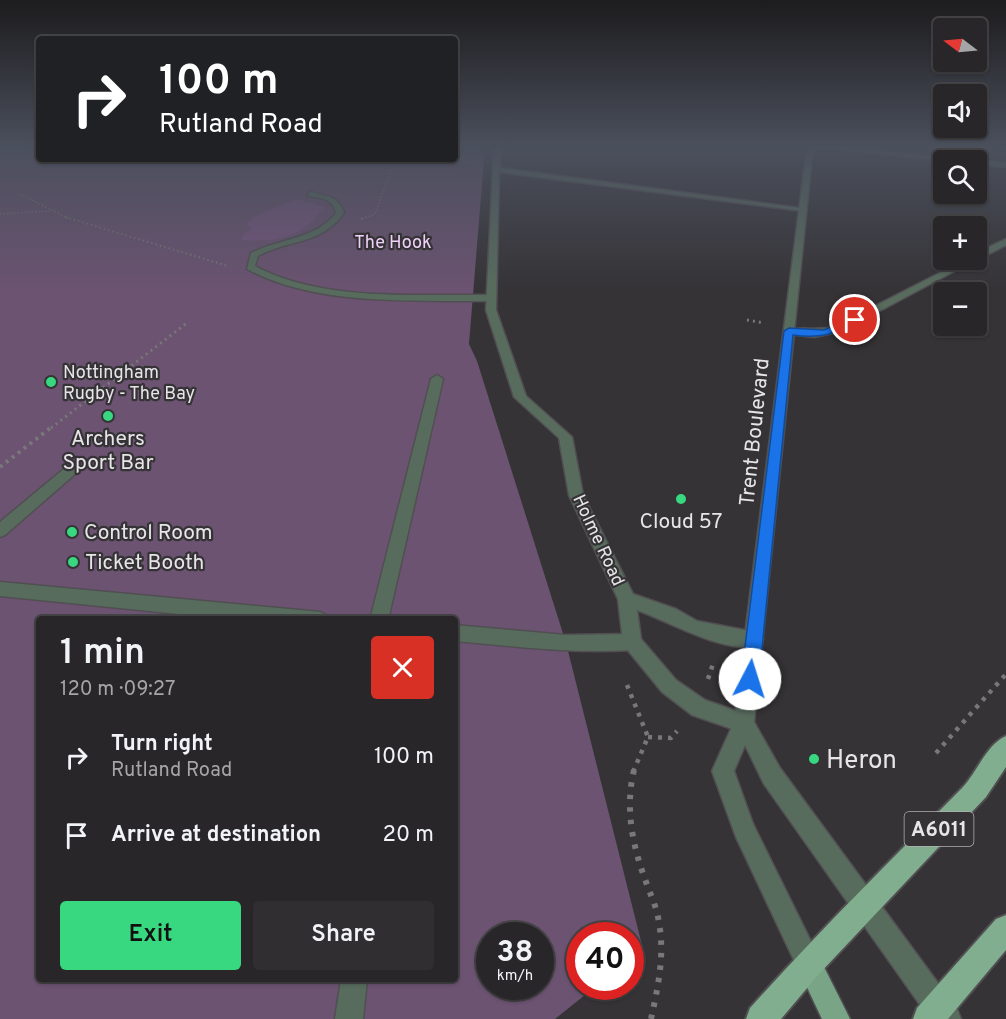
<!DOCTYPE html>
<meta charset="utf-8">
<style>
body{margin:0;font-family:Overpass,sans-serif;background:#302e30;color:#f1f3f6;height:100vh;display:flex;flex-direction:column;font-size:22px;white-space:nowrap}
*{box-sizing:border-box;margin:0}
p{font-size:20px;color:#a5a5a8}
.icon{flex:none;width:33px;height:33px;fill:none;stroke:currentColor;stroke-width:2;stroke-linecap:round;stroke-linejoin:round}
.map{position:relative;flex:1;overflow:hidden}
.panel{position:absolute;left:36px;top:616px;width:422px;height:366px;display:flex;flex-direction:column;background:#282628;border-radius:6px;box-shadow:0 2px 4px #0004,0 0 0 2px #444345}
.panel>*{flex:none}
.hud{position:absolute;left:36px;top:36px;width:422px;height:126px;border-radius:6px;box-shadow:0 2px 4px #0004,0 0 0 2px #444345;background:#202124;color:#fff;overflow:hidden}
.needle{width:39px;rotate:286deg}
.fabs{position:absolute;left:933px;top:18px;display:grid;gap:12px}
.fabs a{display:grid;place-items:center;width:54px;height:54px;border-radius:6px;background:#282628;box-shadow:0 2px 4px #0004,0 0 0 2px #444345;font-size:30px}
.speed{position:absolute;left:476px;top:922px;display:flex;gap:12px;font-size:30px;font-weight:700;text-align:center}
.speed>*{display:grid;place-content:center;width:78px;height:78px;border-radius:50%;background:#282628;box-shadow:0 2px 4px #0004,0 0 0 2px #444345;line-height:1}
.speed small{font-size:15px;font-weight:400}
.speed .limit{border:9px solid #d22;background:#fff;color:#111}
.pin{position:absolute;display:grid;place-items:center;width:51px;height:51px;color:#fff;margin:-26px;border:3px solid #fff;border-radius:50%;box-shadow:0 2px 6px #0007}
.me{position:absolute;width:66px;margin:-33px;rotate:5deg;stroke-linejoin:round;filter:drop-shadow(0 0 4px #0008)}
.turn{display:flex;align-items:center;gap:21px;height:126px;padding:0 24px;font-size:27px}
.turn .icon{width:78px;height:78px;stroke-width:2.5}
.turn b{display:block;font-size:42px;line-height:51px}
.round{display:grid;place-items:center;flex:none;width:63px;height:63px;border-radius:6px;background:#302e30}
.head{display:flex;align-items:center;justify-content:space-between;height:102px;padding:0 24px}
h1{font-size:36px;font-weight:600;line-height:45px}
.primary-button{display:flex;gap:12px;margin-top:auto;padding:12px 24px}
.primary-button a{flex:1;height:69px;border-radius:6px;background:#38d880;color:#111;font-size:24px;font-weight:600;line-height:69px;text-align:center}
.primary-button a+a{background:#302e30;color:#f1f3f6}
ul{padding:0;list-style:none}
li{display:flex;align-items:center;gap:18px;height:78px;padding:0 24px}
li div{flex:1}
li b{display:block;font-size:22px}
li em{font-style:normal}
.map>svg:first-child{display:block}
.green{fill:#6b5371;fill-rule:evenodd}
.forest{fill:#775680}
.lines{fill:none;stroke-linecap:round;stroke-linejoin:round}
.service-casing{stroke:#514f52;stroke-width:3}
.minor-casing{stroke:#514f52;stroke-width:3}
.tertiary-casing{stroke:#514f52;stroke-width:3}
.primary-casing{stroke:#514f52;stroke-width:3}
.trunk-casing{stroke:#514f52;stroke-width:4}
.path-far5{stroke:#797779;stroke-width:1.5;stroke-dasharray:1.5 2;stroke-linecap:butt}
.path-far4{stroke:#797779;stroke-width:2;stroke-dasharray:1.5 3;stroke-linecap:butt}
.path-far3{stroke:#797779;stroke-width:3;stroke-dasharray:2 4;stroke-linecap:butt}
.path-far2{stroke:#797779;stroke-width:4;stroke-dasharray:3 4.5;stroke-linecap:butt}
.path-far1{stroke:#797779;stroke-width:4.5;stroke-dasharray:4 6;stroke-linecap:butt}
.path{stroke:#797779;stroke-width:6;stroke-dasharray:4.5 8;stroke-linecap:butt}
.service{fill:#586c5e;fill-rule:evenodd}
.minor{fill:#586c5e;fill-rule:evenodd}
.tertiary{fill:#586c5e;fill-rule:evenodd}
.primary{fill:#79a486;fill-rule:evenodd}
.trunk{fill:#80ae8e;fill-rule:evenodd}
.route{fill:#1a73e8;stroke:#114b97;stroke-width:1.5}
.poi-dot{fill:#38d880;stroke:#353336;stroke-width:2}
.labels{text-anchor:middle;stroke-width:4.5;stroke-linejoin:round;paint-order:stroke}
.far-park-label{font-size:18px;fill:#efd0f8;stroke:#353336}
.far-poi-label{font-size:18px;fill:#e7e5e7;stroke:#353336;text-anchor:start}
.far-street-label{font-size:18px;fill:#e7e5e7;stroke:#353336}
.shield{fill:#353336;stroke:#b2b0b2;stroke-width:1.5}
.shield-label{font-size:20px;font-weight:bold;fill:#e7e5e7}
.street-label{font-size:21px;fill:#e7e5e7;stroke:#353336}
.poi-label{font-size:21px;fill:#e7e5e7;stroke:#353336}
.near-poi-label{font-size:26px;fill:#e7e5e7;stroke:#353336;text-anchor:start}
</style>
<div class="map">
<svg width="1006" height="1019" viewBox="0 0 1006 1019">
<rect width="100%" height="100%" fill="#353336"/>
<!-- green -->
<path class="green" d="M0,147H39V159H454L455,147H485L469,344L477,361L566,643L643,949L630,959V936H579V987H595L555,1019H0ZM39,620H454V980H39ZM489,936H540V987H489Z"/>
<!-- forest -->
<path class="forest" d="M297,199L325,207C301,237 280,243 241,240L242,235L252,229L246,224L257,215Z"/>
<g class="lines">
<defs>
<g id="service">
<path d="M310,192C326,195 339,196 344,213C320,246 291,238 258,256L255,266C322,302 417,294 491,295L496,298L491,301C413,300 317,307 247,269L251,253C280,238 315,240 336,213C333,198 320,198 307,196Z"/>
<polygon points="437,375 443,379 388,620 370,620 431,379"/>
<polygon points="70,466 75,468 77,471 75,474 5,535 0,537 0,522 65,468"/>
<polygon points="0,582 320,612 326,615 329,620 239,620 0,596"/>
<path d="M454,625L565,635L632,634L638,636L641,642L638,648L632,650C572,654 514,646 454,641Z"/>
<polygon points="341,980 367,980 363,1019 335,1019"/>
</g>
<g id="minor">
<path d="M494,147H500V168L807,209L803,211L499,172L496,310L526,396L572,437L583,495L633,594L676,609L697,621L760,633L763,639L760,645C728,656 668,621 637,610L641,639L676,680L705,700L751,716L754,723L751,730L744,733L692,715L662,692L626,648L623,642L618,599L569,495L559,438L514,397L486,310Z"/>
<polygon points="818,147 838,147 961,160 944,161"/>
<polygon points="974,160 976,160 1006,163 1006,167 976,164 976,160"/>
<polygon points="1006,239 1006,245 979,259 975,260 976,253"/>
<path d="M965,260H975L842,331L814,337L789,334L784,331C790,326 821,331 834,327Z"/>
</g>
<polygon id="tertiary" points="807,147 813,147 754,722 780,768 957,1009 961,1019 930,1019 764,784 745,745 734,771 753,824 822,964 818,973 809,977 800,973 736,837 712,771 734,722"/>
<polygon id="primary" points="809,951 818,955 850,1019 822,1019 796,964 800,955"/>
<g id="trunk">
<path d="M1006,736V767L986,797L819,974L781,1019H746L750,1008C818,932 891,860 963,787C977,772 987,744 1006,736Z"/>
<polygon points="1006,915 1006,950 948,1019 913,1019 917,1008 996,919"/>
</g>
</defs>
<!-- service casing -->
<use href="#service" class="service-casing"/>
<!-- minor casing -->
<use href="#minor" class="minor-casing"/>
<!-- tertiary casing -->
<use href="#tertiary" class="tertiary-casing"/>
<!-- primary casing -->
<use href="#primary" class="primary-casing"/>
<!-- trunk casing -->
<use href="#trunk" class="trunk-casing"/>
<!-- path-far5 -->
<g class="path-far5">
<polyline points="446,159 472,163"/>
<polyline points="251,160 255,159"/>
<polyline points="20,194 70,219"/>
<polyline points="0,214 50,211"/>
<polyline points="362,219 375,214 395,159"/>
</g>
<!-- path-far4 -->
<g class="path-far4">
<polyline points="65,217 228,266"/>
<polyline points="361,219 366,217"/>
</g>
<!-- path-far3 -->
<g class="path-far3">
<polyline points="747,320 764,323"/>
<polyline points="51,428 188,322"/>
</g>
<!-- path-far2 -->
<polyline class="path-far2" points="0,467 53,426"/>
<!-- path-far1 -->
<g class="path-far1">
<polyline points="708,679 714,661"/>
<polyline points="627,685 648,737"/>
<polyline points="648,737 671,738 677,731"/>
<polyline points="936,753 1006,674"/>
<polyline points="633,772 648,737"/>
</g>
<!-- path -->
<path class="path" d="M634,770C625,807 632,844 645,879C650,894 657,907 659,923C665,955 658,987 651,1019"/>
<!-- service -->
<use href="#service" class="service"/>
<!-- minor -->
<use href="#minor" class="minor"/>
<!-- tertiary -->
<use href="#tertiary" class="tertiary"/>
<!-- primary -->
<use href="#primary" class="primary"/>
<!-- trunk -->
<use href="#trunk" class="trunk"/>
</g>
<!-- sky -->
<linearGradient id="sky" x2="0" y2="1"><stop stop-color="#1d1c1e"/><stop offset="0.51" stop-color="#4b505d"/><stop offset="1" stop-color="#4b505d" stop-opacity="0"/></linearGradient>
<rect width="1006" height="289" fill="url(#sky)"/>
<!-- route -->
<path class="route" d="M855,317L859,320L858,322C833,334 821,339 793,335L759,679L756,685L750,687L744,685L741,679L784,331L789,328L824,330Z"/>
<!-- markers -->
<g class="poi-dot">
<circle cx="51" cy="382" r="6"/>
<circle cx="108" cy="416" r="6"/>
<circle cx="681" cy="499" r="6"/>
<circle cx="72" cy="532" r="6"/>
<circle cx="73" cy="562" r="6"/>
<circle cx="814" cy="759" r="6"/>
</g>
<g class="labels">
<!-- far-park labels -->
<g class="far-park-label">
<text x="393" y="248">The Hook</text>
</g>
<!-- far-poi labels -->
<g class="far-poi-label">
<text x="63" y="378">Nottingham<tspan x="63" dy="21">Rugby - The Bay</tspan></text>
</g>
<!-- far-street labels -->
<g class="far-street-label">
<text transform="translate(599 540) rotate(65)" y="6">Holme Road</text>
</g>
<!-- shield labels -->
<rect class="shield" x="904.5" y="812" width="69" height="34" rx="4.5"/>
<g class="shield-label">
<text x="939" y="836">A6011</text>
</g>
<!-- street labels -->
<g class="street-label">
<text transform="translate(754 432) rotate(-84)" y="7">Trent Boulevard</text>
</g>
<!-- poi labels -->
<g class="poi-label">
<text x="108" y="445">Archers<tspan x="108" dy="24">Sport Bar</tspan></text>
<text x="681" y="528">Cloud 57</text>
<text x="84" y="539" text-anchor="start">Control Room</text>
<text x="85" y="569" text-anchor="start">Ticket Booth</text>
</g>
<!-- near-poi labels -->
<g class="near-poi-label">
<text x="826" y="768">Heron</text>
</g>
</g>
</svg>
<div class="fabs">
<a><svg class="needle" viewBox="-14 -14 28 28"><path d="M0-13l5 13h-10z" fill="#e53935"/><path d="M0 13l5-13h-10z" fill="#a5a5a8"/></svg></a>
<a><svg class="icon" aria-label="sound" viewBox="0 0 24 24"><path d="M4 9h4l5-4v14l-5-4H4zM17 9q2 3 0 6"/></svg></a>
<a><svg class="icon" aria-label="search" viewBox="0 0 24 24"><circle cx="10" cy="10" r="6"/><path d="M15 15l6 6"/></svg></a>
<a>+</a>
<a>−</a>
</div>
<div class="speed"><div>38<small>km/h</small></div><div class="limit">40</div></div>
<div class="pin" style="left:855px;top:320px;background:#d93025"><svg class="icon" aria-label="arrive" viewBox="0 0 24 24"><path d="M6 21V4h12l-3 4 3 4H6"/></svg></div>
<svg class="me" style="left:750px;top:679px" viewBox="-20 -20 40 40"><circle r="19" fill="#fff"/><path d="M0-13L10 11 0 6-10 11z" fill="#1a73e8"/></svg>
<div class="hud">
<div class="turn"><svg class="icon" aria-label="right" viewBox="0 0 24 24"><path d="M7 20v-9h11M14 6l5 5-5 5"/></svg><div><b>100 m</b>Rutland Road</div></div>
</div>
<section class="panel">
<div class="head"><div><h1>1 min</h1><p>120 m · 09:27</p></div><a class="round" style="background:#d93025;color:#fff"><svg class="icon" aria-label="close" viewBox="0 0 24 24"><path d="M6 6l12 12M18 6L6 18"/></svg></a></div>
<ul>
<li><svg class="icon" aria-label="right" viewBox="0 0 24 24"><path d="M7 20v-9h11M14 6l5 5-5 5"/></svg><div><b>Turn right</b><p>Rutland Road</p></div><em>100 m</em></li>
<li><svg class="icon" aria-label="arrive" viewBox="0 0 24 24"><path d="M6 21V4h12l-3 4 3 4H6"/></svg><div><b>Arrive at destination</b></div><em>20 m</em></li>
</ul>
<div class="primary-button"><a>Exit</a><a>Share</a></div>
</section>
</div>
